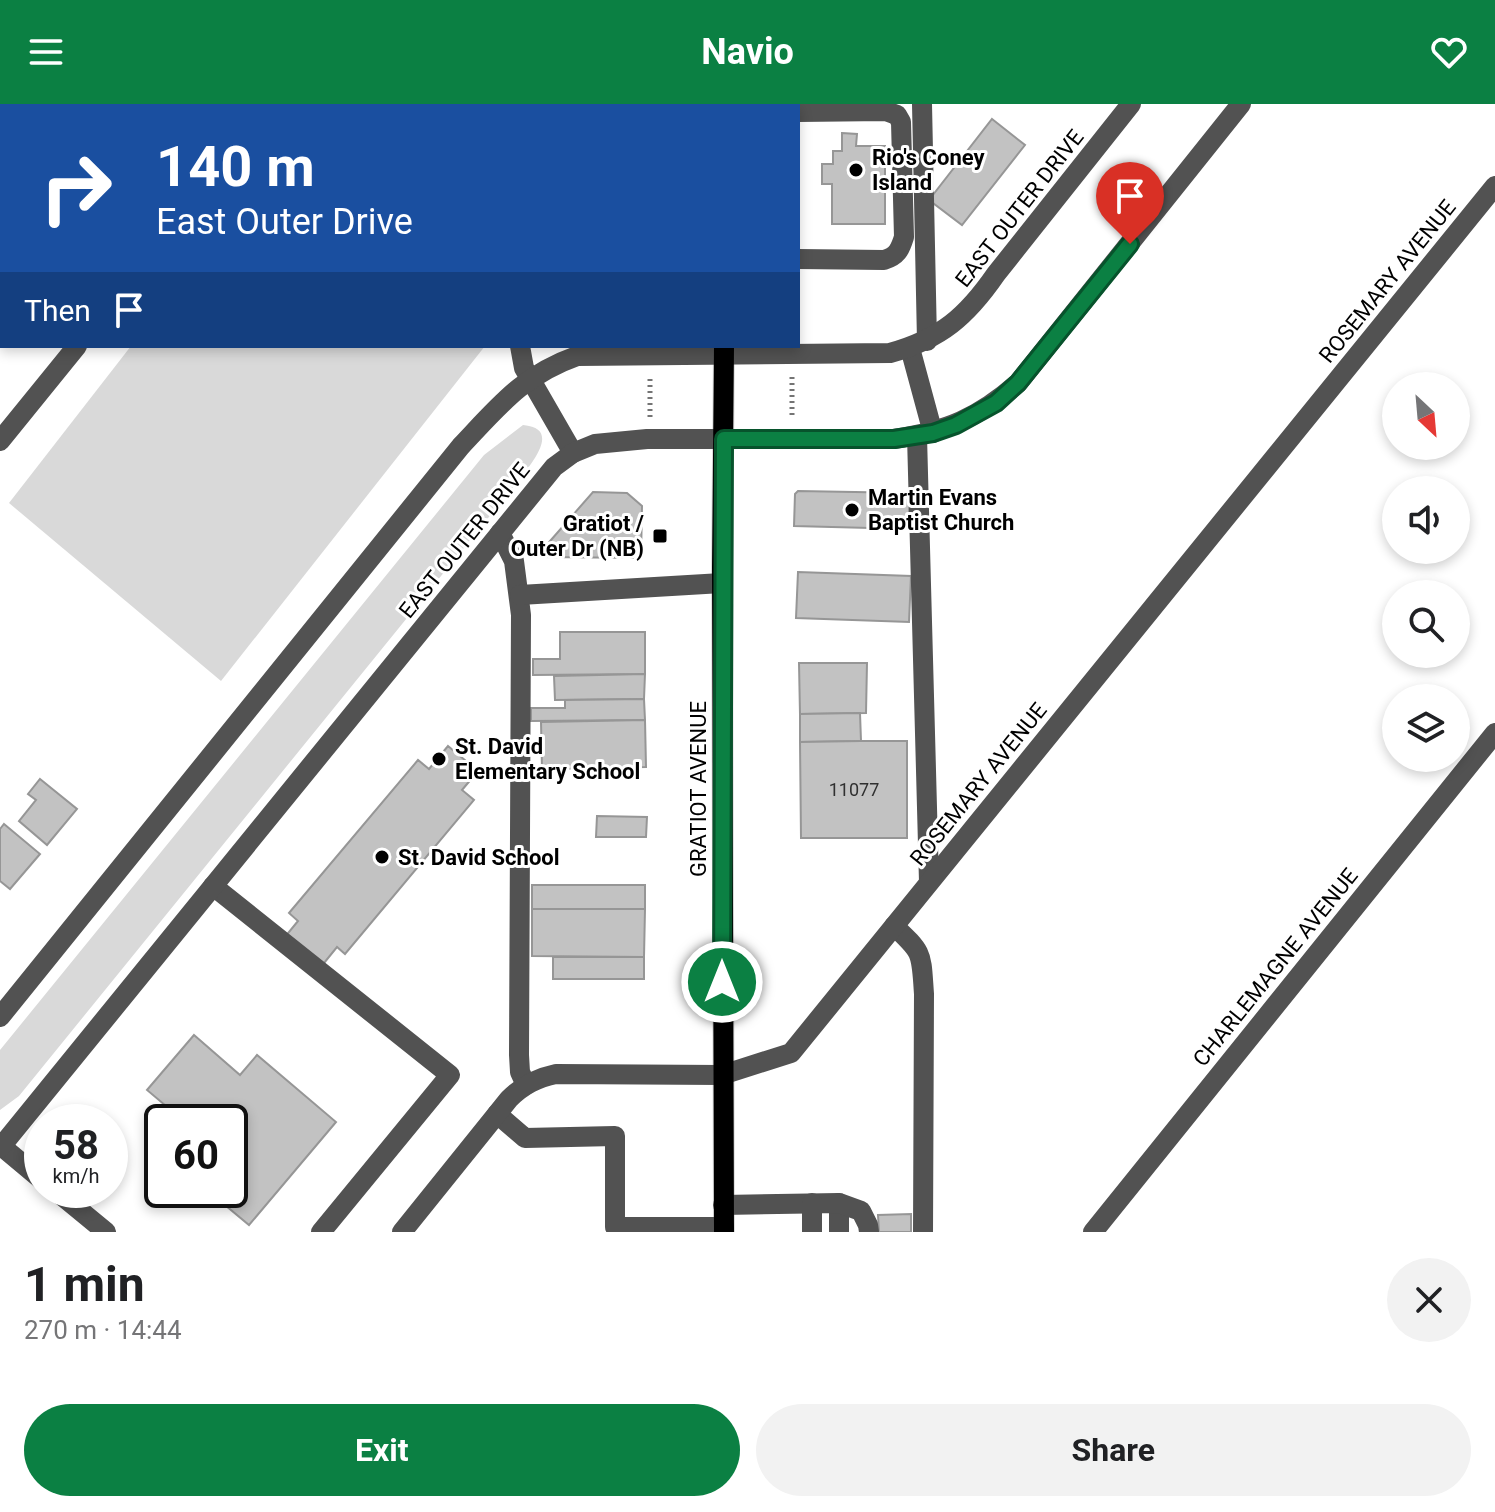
<!DOCTYPE html>
<meta charset="utf-8">
<style>
body{margin:0;font-family:Roboto,sans-serif;background:#f2f2f2;color:#202124;height:100vh;display:flex;flex-direction:column;font-size:30px;white-space:nowrap}
*{box-sizing:border-box;margin:0}
p{font-size:26px;color:#757577}
.icon{flex:none;width:44px;height:44px;fill:none;stroke:currentColor;stroke-width:2;stroke-linecap:round;stroke-linejoin:round}
.map{position:relative;height:1128px;overflow:hidden}
.drawer{display:flex;flex-direction:column;background:#fff;flex:1}
.drawer>*{flex:none}
.hud{position:absolute;left:0px;top:0px;width:800px;height:244px;box-shadow:0 4px 12px #0003;background:#1a4fa0;color:#fff;overflow:hidden}
.needle{width:52px;rotate:154deg}
.controls{position:absolute;left:1382px;top:268px;display:grid;gap:16px}
.controls a{display:grid;place-items:center;width:88px;height:88px;border-radius:50%;background:#fff;box-shadow:0 4px 12px #0003;font-size:40px}
.speed{position:absolute;left:24px;top:1000px;display:flex;gap:16px;font-size:40px;font-weight:700;text-align:center}
.speed>*{display:grid;place-content:center;width:104px;height:104px;border-radius:50%;background:#fff;box-shadow:0 4px 12px #0003;line-height:1}
.speed small{font-size:20px;font-weight:400}
.speed .limit{border:4px solid #111;border-radius:12px;background:#fff;color:#111}
.pin{position:absolute;display:grid;place-items:center;width:68px;height:68px;color:#fff;margin:-82px -34px;border-radius:50% 50% 50% 0;rotate:-45deg;box-shadow:0 0 8px #0007}
.pin .icon{rotate:45deg}
.me{position:absolute;width:88px;margin:-44px;rotate:0deg;stroke-linejoin:round;filter:drop-shadow(0 0 6px #0008)}
.turn{display:flex;align-items:center;gap:28px;height:168px;padding:0 24px;font-size:36px}
.turn .icon{width:104px;height:104px;stroke-width:2.5}
.turn b{display:block;font-size:56px;line-height:68px}
.then{display:flex;align-items:center;height:76px;padding:0 24px;background:#0003;gap:16px;font-size:30px}
.round{display:grid;place-items:center;flex:none;width:84px;height:84px;border-radius:42px;background:#f2f2f2}
.overview{display:flex;align-items:center;justify-content:space-between;height:136px;padding:0 24px}
h1{font-size:48px;font-weight:700;line-height:60px}
.button{display:flex;gap:16px;margin-top:auto;padding:16px 24px}
.button a{flex:1;height:92px;border-radius:48px;background:#0b8043;color:#fff;font-size:32px;font-weight:700;line-height:92px;text-align:center}
.button a+a{background:#f2f2f2;color:#202124}
header{display:flex;justify-content:space-between;align-items:center;height:104px;padding:0 24px;background:#0b8043;color:#fff;font-size:36px;font-weight:700}
.map>svg:first-child{display:block}
.green{fill:#d9d9d9}
.building{fill:#c2c2c2;stroke:#969696;stroke-width:2}
.lines{fill:none;stroke-linecap:round;stroke-linejoin:round}
.major-casing{stroke:#dbdbdb;stroke-width:22}
.path{stroke:#747474;stroke-width:5;stroke-dasharray:2 4;stroke-linecap:butt}
.minor{stroke:#525252;stroke-width:20}
.major{stroke:#000;stroke-width:20}
.route-casing{stroke:#07532c;stroke-width:20}
.route{stroke:#0b8043;stroke-width:14}
.poi-dot{fill:#000;stroke:#fff;stroke-width:3}
.labels{text-anchor:middle;stroke-width:6;stroke-linejoin:round;paint-order:stroke}
.number-label{font-size:18px;fill:#303030}
.poi-label{font-size:22px;font-weight:bold;fill:#000;stroke:#fff;text-anchor:start}
.street-label{font-size:22px;fill:#000;stroke:#fff}
</style>
<header><svg class="icon" aria-label="menu" viewBox="0 0 24 24"><path d="M4 6h16M4 12h16M4 18h16"/></svg>Navio<svg class="icon" aria-label="heart" viewBox="0 0 24 24"><path d="M12 20l-8-8c-3-5 5-10 8-4 3-6 11-1 8 4z"/></svg></header>
<div class="map">
<svg width="1495" height="1128" viewBox="0 0 1495 1128">
<rect width="100%" height="100%" fill="#fff"/>
<!-- green -->
<g class="green">
<polygon points="131,242 485,242 221,577 9,399"/>
<path d="M523,321C560,324 534,356 523,371L19,992L0,1006V946L484,351Z"/>
</g>
<!-- building -->
<g class="building">
<rect x="540" y="0" width="103" height="2"/>
<polygon points="992,15 1025,41 962,121 929,96"/>
<polygon points="842,29 857,30 856,42 885,42 885,120 832,120 832,80 822,80 822,60 833,60 833,47 842,47"/>
<polygon points="798,387 910,389 908,425 794,422 795,390"/>
<polygon points="593,388 627,389 642,402 641,454 544,453 544,444"/>
<polygon points="798,468 911,472 909,518 796,514"/>
<polygon points="560,528 645,528 645,570 533,571 533,555 560,555"/>
<polygon points="799,559 867,559 866,609 800,610"/>
<polygon points="645,570 644,595 555,596 554,572"/>
<polygon points="644,595 645,616 531,617 531,604 565,604 565,596"/>
<polygon points="860,609 861,637 800,638 800,610"/>
<polygon points="645,616 646,663 542,665 541,618"/>
<polygon points="861,637 907,637 907,734 801,734 800,638"/>
<polygon points="448,642 478,667 462,686 474,696 345,850 337,843 320,864 284,834 298,817 289,809 418,656 429,665"/>
<polygon points="40,675 77,705 47,741 19,717 36,696 28,690"/>
<polygon points="597,712 647,713 646,733 596,733"/>
<polygon points="4,720 40,750 10,785 0,777 0,725"/>
<rect x="532" y="781" width="113" height="24"/>
<polygon points="532,805 645,805 644,853 532,852"/>
<rect x="553" y="853" width="91" height="22"/>
<polygon points="194,931 240,971 257,951 336,1018 249,1121 207,1086 230,1086 230,1018 185,1018 147,986"/>
<polygon points="911,1110 911,1128 879,1128 878,1111"/>
</g>
<g class="lines">
<defs>
<g id="major">
<polyline points="722,2 722,0"/>
<polyline points="724,1128 722,464 724,242"/>
</g>
</defs>
<!-- major casing -->
<use href="#major" class="major-casing"/>
<!-- path -->
<g class="path">
<polyline points="792,273 792,315"/>
<polyline points="650,313 650,274"/>
</g>
<!-- minor -->
<g class="minor">
<polyline points="922,0 927,237"/>
<polyline points="272,2 273,0"/>
<polyline points="517,2 517,0"/>
<path d="M798,8L886,7L897,11L901,18L904,133C900,146 897,152 884,156L798,155"/>
<polyline points="520,242 524,264 573,349"/>
<polyline points="910,244 933,329"/>
<polyline points="917,332 929,778"/>
<polyline points="0,337 77,242"/>
<polyline points="500,429 514,457 521,511 519,951 520,968 526,981"/>
<polyline points="520,491 722,479"/>
<polyline points="213,782 450,971 321,1128"/>
<path d="M894,822C924,850 921,849 924,890L923,1128"/>
<path d="M0,913L461,342C499,302 523,271 577,252L890,249C941,235 967,212 996,170L1131,0"/>
<polyline points="497,1010 525,1034 615,1032 615,1123 724,1123"/>
<polyline points="0,1041 42,1076"/>
<path d="M0,1044L554,363L573,349L595,340L647,335H894C947,327 978,314 1018,279L1241,0"/>
<polyline points="55,1086 106,1128"/>
<polyline points="839,1099 839,1128"/>
<polyline points="723,1101 839,1099 861,1107 868,1121 869,1128"/>
<path d="M402,1128L509,995C523,981 537,974 556,970L722,971L791,949L1495,82"/>
<polyline points="812,1128 812,1099"/>
<polyline points="1093,1128 1495,629"/>
</g>
<!-- major -->
<use href="#major" class="major"/>
</g>
<g class="lines">
<defs>
<polyline id="route" points="722,878 724,335 894,335 933,329 956,321 996,299 1018,279 1130,140"/>
</defs>
<!-- route casing -->
<use href="#route" class="route-casing"/>
<!-- route -->
<use href="#route" class="route"/>
</g>
<!-- markers -->
<g class="poi-dot">
<circle cx="856" cy="66" r="8"/>
<circle cx="852" cy="406" r="8"/>
<rect x="652" y="424" width="16" height="16" rx="4"/>
<circle cx="439" cy="655" r="8"/>
<circle cx="382" cy="753" r="8"/>
</g>
<g class="labels">
<!-- number labels -->
<g class="number-label">
<text x="854" y="692">11077</text>
</g>
<!-- poi labels -->
<g class="poi-label">
<text x="872" y="61">Rio's Coney<tspan x="872" dy="25">Island</tspan></text>
<text x="868" y="401">Martin Evans<tspan x="868" dy="25">Baptist Church</tspan></text>
<text x="644" y="427" text-anchor="end">Gratiot /<tspan x="644" dy="25">Outer Dr (NB)</tspan></text>
<text x="455" y="650">St. David<tspan x="455" dy="25">Elementary School</tspan></text>
<text x="398" y="761">St. David School</text>
</g>
<!-- street labels -->
<g class="street-label">
<text transform="translate(1019 104) rotate(-52)" y="8">EAST OUTER DRIVE</text>
<text transform="translate(1387 177) rotate(-51)" y="8">ROSEMARY AVENUE</text>
<text transform="translate(464 436) rotate(-51)" y="8">EAST OUTER DRIVE</text>
<text transform="translate(978 680) rotate(-51)" y="8">ROSEMARY AVENUE</text>
<text transform="translate(698 685) rotate(-90)" y="8">GRATIOT AVENUE</text>
<text transform="translate(1275 863) rotate(-51)" y="8">CHARLEMAGNE AVENUE</text>
</g>
</g>
</svg>
<div class="controls">
<a><svg class="needle" viewBox="-14 -14 28 28"><path d="M0-13l5 13h-10z" fill="#e53935"/><path d="M0 13l5-13h-10z" fill="#757577"/></svg></a>
<a><svg class="icon" aria-label="sound" viewBox="0 0 24 24"><path d="M4 9h4l5-4v14l-5-4H4zM17 9q2 3 0 6"/></svg></a>
<a><svg class="icon" aria-label="search" viewBox="0 0 24 24"><circle cx="10" cy="10" r="6"/><path d="M15 15l6 6"/></svg></a>
<a><svg class="icon" aria-label="layers" viewBox="0 0 24 24"><path d="M12 4l9 5-9 5-9-5zM3 14l9 5 9-5"/></svg></a>
</div>
<div class="speed"><div>58<small>km/h</small></div><div class="limit">60</div></div>
<div class="pin" style="left:1130px;top:140px;background:#d93025"><svg class="icon" aria-label="arrive" viewBox="0 0 24 24"><path d="M6 21V4h12l-3 4 3 4H6"/></svg></div>
<svg class="me" style="left:722px;top:878px" viewBox="-20 -20 40 40"><circle r="17" fill="#0b8043" stroke="#fff" stroke-width="3"/><path d="M0-11L8 9 0 5-8 9z" fill="#fff"/></svg>
<div class="hud">
<div class="turn"><svg class="icon" aria-label="right" viewBox="0 0 24 24"><path d="M7 20v-9h11M14 6l5 5-5 5"/></svg><div><b>140 m</b>East Outer Drive</div></div>
<div class="then">Then<svg class="icon" aria-label="arrive" viewBox="0 0 24 24"><path d="M6 21V4h12l-3 4 3 4H6"/></svg></div>
</div>
</div>
<section class="drawer">
<div class="overview"><div><h1>1 min</h1><p>270 m · 14:44</p></div><a class="round"><svg class="icon" aria-label="close" viewBox="0 0 24 24"><path d="M6 6l12 12M18 6L6 18"/></svg></a></div>
<div class="button"><a>Exit</a><a>Share</a></div>
</section>
